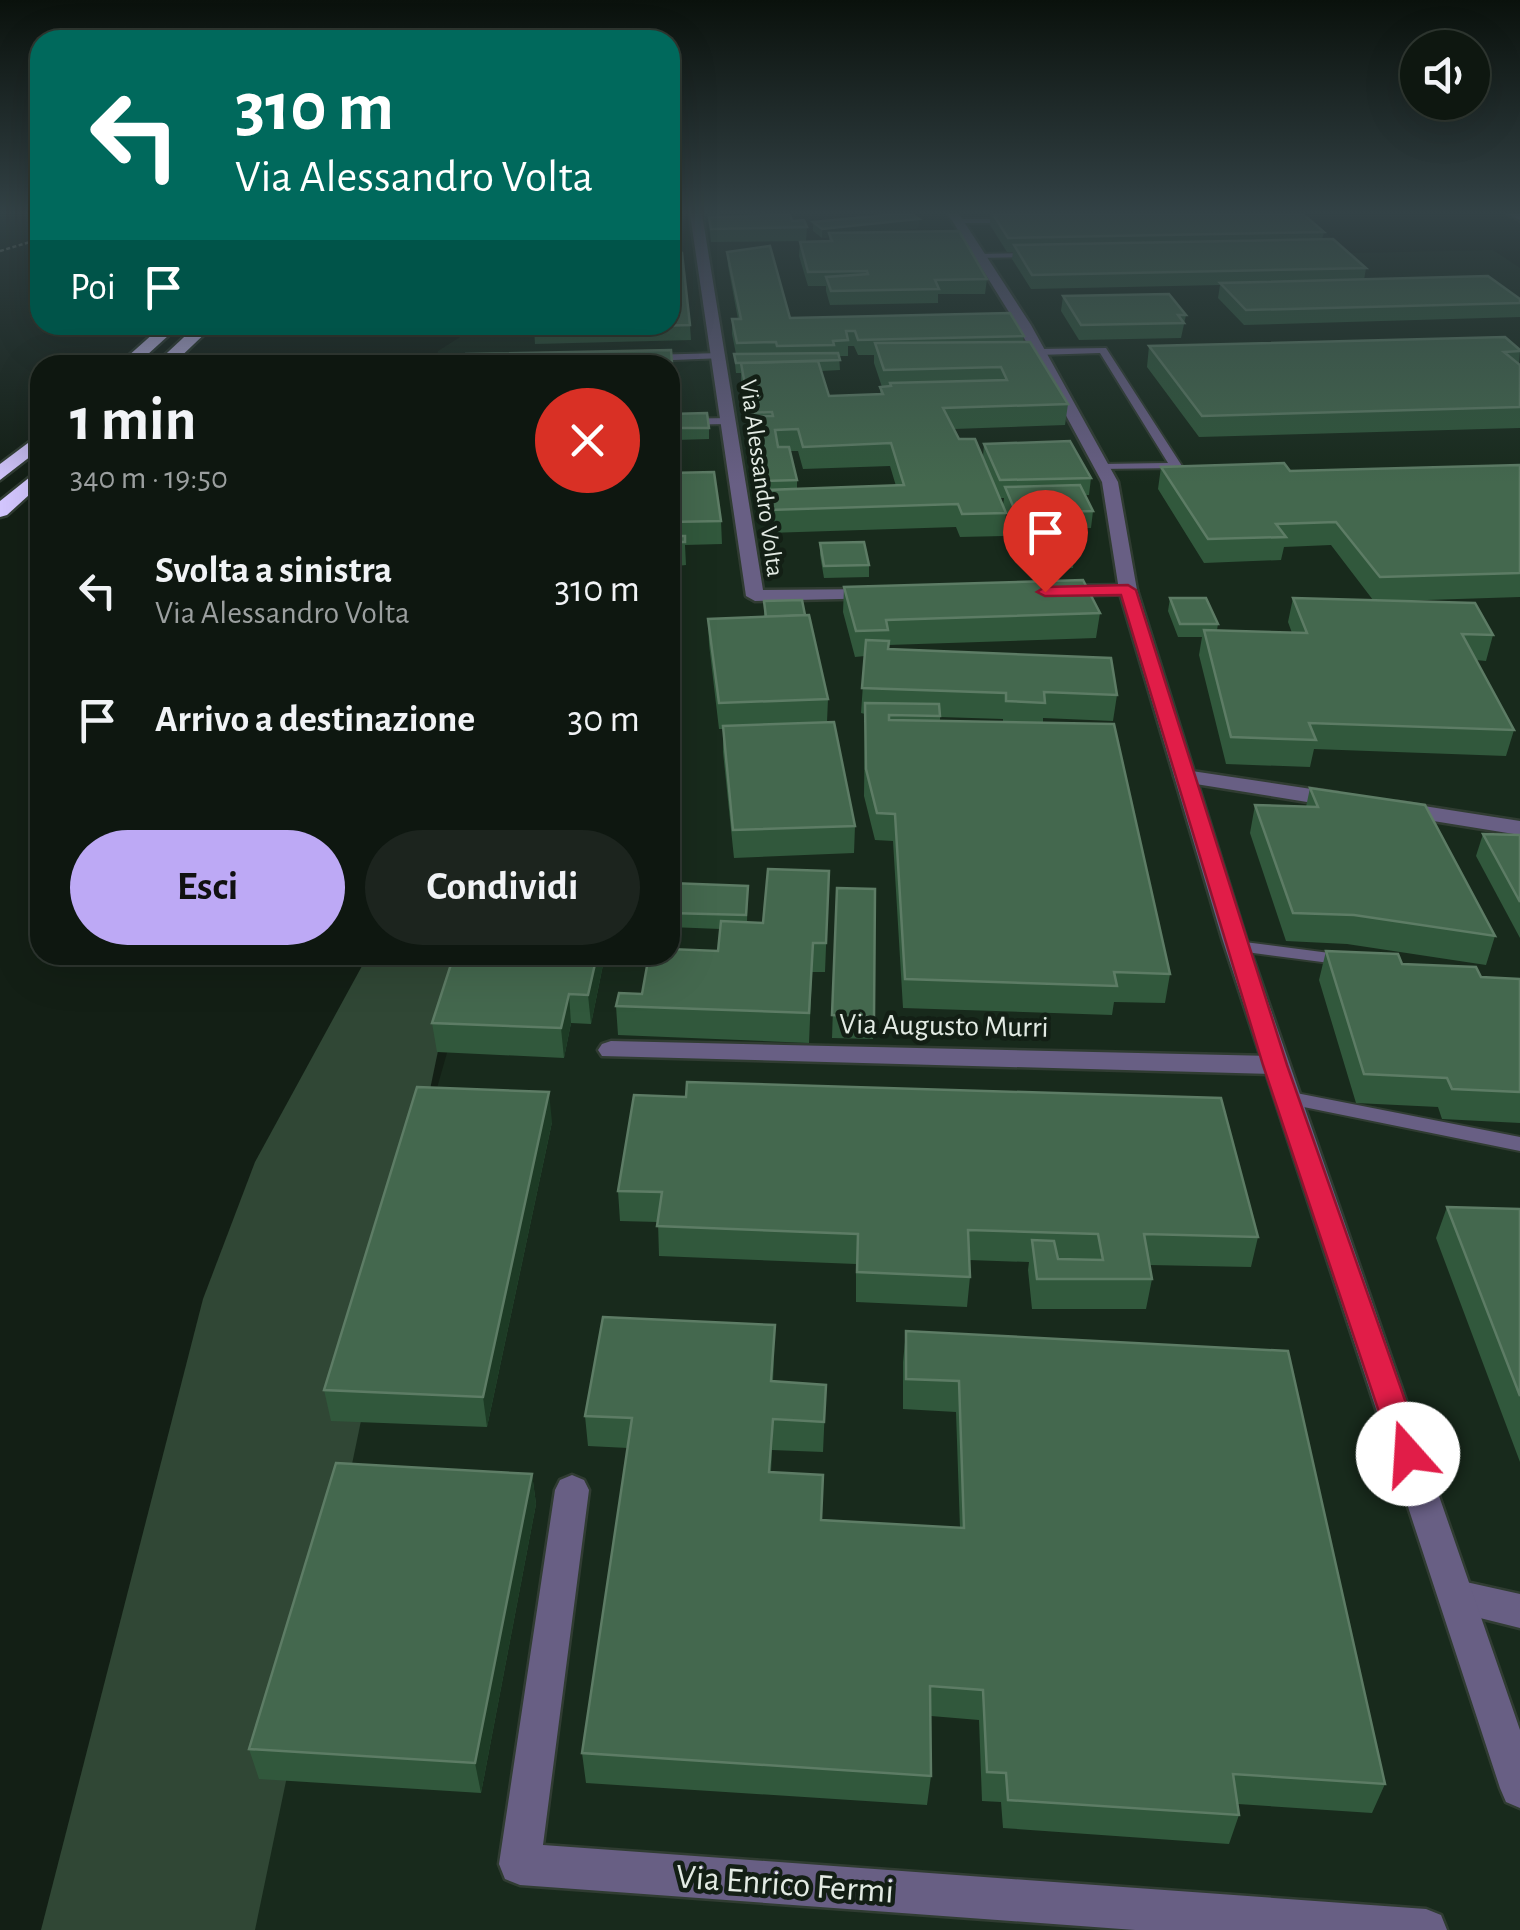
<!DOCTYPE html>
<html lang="it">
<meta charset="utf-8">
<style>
body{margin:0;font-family:"Alegreya Sans",sans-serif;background:#1c241e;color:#f1f3f6;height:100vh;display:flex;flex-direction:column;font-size:38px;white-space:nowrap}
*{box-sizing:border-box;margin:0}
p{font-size:32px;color:#9b9f9f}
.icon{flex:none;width:55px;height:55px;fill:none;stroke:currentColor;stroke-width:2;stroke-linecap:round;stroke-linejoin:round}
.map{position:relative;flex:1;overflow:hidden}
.side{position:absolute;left:30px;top:355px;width:650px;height:610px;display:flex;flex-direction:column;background:#0e1710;border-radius:30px;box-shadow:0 10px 40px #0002,0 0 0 2px #2e3630}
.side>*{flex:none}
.hud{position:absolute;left:30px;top:30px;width:650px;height:305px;border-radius:30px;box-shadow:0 10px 40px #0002,0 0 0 2px #2e3630;background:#00695c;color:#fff;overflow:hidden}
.buttons{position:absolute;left:1400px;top:30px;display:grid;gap:20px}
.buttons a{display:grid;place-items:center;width:90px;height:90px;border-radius:50%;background:#0e1710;box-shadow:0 10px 40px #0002,0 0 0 2px #2e3630;font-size:50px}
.pin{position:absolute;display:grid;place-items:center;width:85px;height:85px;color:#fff;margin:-102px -42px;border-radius:50% 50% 50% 0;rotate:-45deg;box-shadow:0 0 10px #0007}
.pin .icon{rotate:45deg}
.me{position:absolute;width:110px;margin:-55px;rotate:341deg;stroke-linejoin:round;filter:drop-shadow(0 0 8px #0008)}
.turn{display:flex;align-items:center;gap:35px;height:210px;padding:0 40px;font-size:45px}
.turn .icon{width:130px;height:130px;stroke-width:2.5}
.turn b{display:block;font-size:70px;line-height:85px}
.then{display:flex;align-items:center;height:95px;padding:0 40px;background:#0003;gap:20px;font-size:38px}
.round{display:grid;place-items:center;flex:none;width:105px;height:105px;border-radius:52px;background:#1c241e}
.headline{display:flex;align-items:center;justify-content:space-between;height:170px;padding:0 40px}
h1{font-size:60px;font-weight:600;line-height:75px}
.button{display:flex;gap:20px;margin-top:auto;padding:20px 40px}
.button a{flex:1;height:115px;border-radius:60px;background:#bda9f5;color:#111;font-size:40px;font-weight:600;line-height:115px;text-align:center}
.button a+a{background:#1c241e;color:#f1f3f6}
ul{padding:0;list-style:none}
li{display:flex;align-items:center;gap:30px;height:130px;padding:0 40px}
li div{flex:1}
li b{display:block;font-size:38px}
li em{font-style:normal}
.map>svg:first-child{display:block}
.built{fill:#182a1c}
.green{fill:#304735}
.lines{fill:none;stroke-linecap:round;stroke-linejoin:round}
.service-casing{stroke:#303c32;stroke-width:4}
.minor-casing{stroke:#303c32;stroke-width:5}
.tertiary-casing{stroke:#303c32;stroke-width:5}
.motorway-casing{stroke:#303c32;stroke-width:5}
.path{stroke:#7e887f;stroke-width:2.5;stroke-dasharray:4 2.5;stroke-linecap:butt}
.service{fill:#685f84;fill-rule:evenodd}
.minor{fill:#685f84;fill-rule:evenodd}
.tertiary{fill:#685f84;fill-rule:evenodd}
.motorway{fill:#d4c7ff;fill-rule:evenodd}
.wall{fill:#31583c;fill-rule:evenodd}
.shaded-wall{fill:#1d3b25}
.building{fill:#44684e;stroke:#5d7c65;stroke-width:2.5}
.route{fill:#e11d48;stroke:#92132f;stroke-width:2.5}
.labels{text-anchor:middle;stroke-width:9;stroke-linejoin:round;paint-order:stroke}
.far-street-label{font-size:25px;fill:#e3ebe4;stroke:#131f15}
.street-label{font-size:30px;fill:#e3ebe4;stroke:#131f15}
.near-street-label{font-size:35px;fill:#e3ebe4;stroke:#131f15}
</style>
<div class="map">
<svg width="1520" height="1930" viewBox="0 0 1520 1930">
<rect width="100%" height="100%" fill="#131f15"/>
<!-- built -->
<polygon class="built" points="670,214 1303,214 1349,253 1493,250 1520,268 1520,1930 241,1930 299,1570 475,955 670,955 670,365 436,365 438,351 479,325 670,325"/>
<!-- green -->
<polygon class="green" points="368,955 458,955 255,1930 41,1930 203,1299 255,1162"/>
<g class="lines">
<defs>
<g id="service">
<polygon points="954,219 1014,219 1018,221 1014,223 957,223"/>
<polygon points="1036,253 1039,257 976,258 972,256 976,254"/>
<polygon points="1106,348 1182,466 1180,468 1097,469 1097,465 1101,464 1168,463 1100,353 1038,355 1033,352 1038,349"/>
<polygon points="721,353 724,354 724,358 648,361 643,358 648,355"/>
<polygon points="487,360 490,361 490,365 448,365 453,362"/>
<polygon points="670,419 730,418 735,421 730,424 670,425"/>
<polygon points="1237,941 1345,955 1354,960 1345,965 1231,950 1228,946 1231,942"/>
<polygon points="1286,1091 1520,1137 1520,1151 1279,1102 1276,1097 1279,1092"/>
</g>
<g id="minor">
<polygon points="690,214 702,214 763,590 878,589 887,594 884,598 755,601 746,596"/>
<polygon points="1508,214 1520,214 1520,220"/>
<polygon points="1128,585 1137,590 1134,594 1058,596 1049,591 1058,586"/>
<polygon points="1185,770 1338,793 1349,800 1338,807 1177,781 1174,776"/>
<polygon points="1398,802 1520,821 1520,835 1390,814 1387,809 1390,804"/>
<polygon points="611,1041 1275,1056 1284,1059 1288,1065 1284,1071 1275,1074 602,1056 598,1050 602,1044"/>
<polygon points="572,1475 584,1480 589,1490 543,1845 1426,1909 1441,1915 1447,1930 1135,1930 520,1885 505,1879 499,1864 555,1490 560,1480"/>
<polygon points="1457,1580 1520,1594 1520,1628 1444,1609 1439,1597 1444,1585"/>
</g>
<polygon id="tertiary" points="948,214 959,214 1031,325 1118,482 1137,590 1246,938 1520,1730 1520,1808 1506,1802 1500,1788 1222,938 1119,590 1102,482 1017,325"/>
<g id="motorway">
<polygon points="163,325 180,325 136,365 118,365"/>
<polygon points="197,325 214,325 172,365 154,365"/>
<polygon points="40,434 40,449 0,480 0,464"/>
<polygon points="40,469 40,485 7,515 0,517 0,501"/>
</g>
</defs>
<!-- service casing -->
<use href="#service" class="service-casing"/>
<!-- minor casing -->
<use href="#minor" class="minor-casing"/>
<!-- tertiary casing -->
<use href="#tertiary" class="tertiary-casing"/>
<!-- motorway casing -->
<use href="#motorway" class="motorway-casing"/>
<!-- path -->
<polyline class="path" points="0,251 40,239"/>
<!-- service -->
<use href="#service" class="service"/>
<!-- minor -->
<use href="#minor" class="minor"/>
<!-- tertiary -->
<use href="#tertiary" class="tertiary"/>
<!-- motorway -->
<use href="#motorway" class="motorway"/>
</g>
<!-- wall -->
<g class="wall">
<polygon points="708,214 719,214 719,216 783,214 792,221 807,227 806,241 711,242"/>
<polygon points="990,214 1303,214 1324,232 1322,240 1366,268 1364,280 1520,299 1520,317 1244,325 1218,298 1220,285 1031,289 1012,259 1013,252 1007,252 990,225"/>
<polygon points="919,219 918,228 879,232 987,279 985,294 938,294 938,303 830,305 826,291 826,286 808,286 799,256 800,242 829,241 829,237 822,238 813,231 813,222"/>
<path d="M727,252L790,318L1024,336L1023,342L1068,404L1065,425L954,429L959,439L983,457L984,444L1091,478L1089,495H1085L1093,511L1091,528L1014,530L1003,505L1004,498H1000L1006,513L1004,536L960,537L956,527L768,533L766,504H764L751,434H750L741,384V373H736L735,364L734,354H736L732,334V319H738L728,266ZM848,346H854L858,355H874V363L882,387H880V394L829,396L821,371L840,370L839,356H848ZM790,451H798L803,469L890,466L896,486L797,489V480Z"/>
<polygon points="1063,296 1186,315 1181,338 1079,340 1061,311"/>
<polygon points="690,325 691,340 535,344 534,329"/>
<polygon points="1149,346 1520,350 1519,364 1520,365 1520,428 1199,437 1147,367"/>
<polygon points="670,365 674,391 675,407 670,407"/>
<polygon points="670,414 709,428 709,439 676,440 675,432 670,432"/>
<polygon points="1520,465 1520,597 1396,601 1493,635 1486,661 1476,660 1514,730 1506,756 1314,749 1310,767 1226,764 1199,655 1202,637 1178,637 1168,611 1170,598 1218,624 1217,630 1292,633 1288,622 1293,598 1373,600 1331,545 1284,547 1281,560 1204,563 1158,489 1161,467 1290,471"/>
<polygon points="670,473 721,521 722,544 685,545 686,565 676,566 678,611 672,611 676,686 670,686"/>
<polygon points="1024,537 1074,556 1073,568 1035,570 1023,549"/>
<polygon points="820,543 869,565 869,577 824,578 820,555"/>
<path d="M844,587L1100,613L1096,638L888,645V649L1117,695L1113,721L1043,718V723L1170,974L1165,1003L1114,1002L1112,1015L903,1008L893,841L875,840L864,796L865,714L861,713L865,656L855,657L843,612ZM940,717L1003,719V722L940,721Z"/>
<polygon points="764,601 805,615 828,699 827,722 855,826 854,853 734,858 723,752 723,729 719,729 709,644 708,619 764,617"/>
<polygon points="1310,788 1495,936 1486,965 1347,944 1286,941 1250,833 1255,805 1306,807"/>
<polygon points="1483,834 1520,835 1520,938 1476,856"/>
<polygon points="829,871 825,972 812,972 809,1043 618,1035 616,1006 642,994 718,951 720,929 670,927 670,883 748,886 747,922 763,923"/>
<polygon points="837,888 874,1017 873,1039 832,1038"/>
<polygon points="1326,951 1481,977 1520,979 1520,1123 1442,1119 1438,1107 1356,1103 1319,980"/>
<polygon points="605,955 591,1024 571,1023 564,1058 437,1052 432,1023"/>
<polygon points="634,1095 1258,1237 1251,1267 1149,1265 1152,1279 1146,1309 1032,1309 1028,1270 1029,1262 969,1260 970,1277 967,1307 856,1302 856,1264 659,1256 658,1222 620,1221 618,1191"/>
<polygon points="552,1122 487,1427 331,1421 324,1390"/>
<polygon points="1447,1207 1520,1209 1520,1462 1436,1238"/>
<polygon points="906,1331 1385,1784 1372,1813 1238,1804 1239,1815 1229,1844 1003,1828 1001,1802 982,1801 979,1720 931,1716 931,1776 927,1805 586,1783 582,1753 628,1448 588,1446 585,1416 774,1356 773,1382 826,1385 823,1452 772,1450 771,1472 821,1520 960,1528 956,1412 903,1409 903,1362"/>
<polygon points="532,1474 536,1504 481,1793 259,1779 249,1749"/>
</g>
<!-- shaded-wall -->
<g class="shaded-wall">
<polygon points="919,219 918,228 831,237 829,233 829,237 822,238 822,229"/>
<polygon points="597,955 605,955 591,1024 588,995"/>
<polygon points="569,994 571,1023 564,1058 561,1028"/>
<polygon points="549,1092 552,1122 487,1427 483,1397"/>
<polygon points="775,1325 774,1356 770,1412 771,1381"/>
<polygon points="773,1419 772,1450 768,1503 769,1472"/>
<polygon points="532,1474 536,1504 481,1793 475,1763"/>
</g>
<!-- building -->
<g class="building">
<polygon points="897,214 911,214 919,219 822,229 813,222"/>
<polygon points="993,214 1303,214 1324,232 1008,238"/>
<polygon points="790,215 792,221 804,220 807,227 711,229 709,217"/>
<polygon points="959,231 987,279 935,280 939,289 831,291 826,277 868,274 867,271 808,272 800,242 832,241 829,233"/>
<polygon points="1333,239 1366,268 1032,275 1014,245"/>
<polygon points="770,246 790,318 1010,313 1024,336 858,340 855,331 846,331 848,340 833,341 834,345 777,346 776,342 737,343 732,319 741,319 727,252"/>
<polygon points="670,253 682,253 690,325 534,329 534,325 670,325"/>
<polygon points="1488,276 1520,299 1520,303 1246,310 1220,283"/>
<polygon points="1169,294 1186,315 1178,315 1184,323 1081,325 1063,296"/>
<polygon points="1505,337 1520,350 1520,351 1504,352 1520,365 1520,407 1202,416 1149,346"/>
<polygon points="1030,342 1068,404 943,408 959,439 975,439 1006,513 962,514 958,504 769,510 766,490 904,485 891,443 803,447 798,429 775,430 778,447 789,447 797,480 764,481 751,416 773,416 772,412 750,413 741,363 818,361 829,396 883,394 880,387 891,386 890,383 1007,380 1001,367 884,370 875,343"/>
<polygon points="671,350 674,391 670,391 670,365 464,365 466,354"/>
<polygon points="838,353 840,360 736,363 734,354"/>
<polygon points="707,413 709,428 676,428 675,421 670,421 670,414"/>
<polygon points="1070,441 1091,478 1000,480 984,444"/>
<polygon points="1284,463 1290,471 1520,465 1520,573 1380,577 1336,522 1276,524 1286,537 1208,539 1161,467"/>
<polygon points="714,472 721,521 670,522 670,473"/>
<polygon points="1080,485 1093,511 1016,513 1005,487"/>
<polygon points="1062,535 1074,556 1036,558 1024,537"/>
<polygon points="670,536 685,536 685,542 674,542 677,586 670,586"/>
<polygon points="864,542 869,565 824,566 820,543"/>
<polygon points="1083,580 1100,613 886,620 888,630 856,631 844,587"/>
<polygon points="1170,598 1206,598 1218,624 1180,624"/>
<polygon points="1293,598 1475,603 1493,635 1462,634 1514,730 1309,723 1316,740 1231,737 1204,630 1307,633"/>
<polygon points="802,600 805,615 766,617 764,601"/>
<polygon points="670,605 672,605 676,660 670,661"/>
<polygon points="809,615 828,699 719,703 708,619"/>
<polygon points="866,640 889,641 888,649 1111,658 1117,695 1044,692 1045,703 1006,701 1006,693 862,688"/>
<polygon points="865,703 939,704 940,716 889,715 889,720 1114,724 1170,974 1114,972 1117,986 905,979 895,814 877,813 866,769"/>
<polygon points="834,722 855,826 733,830 723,726"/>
<polygon points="1310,788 1425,805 1495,936 1354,915 1293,913 1255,805 1318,807"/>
<polygon points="1483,834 1520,835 1520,902"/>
<polygon points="768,869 829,871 826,943 813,943 809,1013 616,1006 619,993 642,994 649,955 670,955 670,949 718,951 721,921 763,923"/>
<polygon points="670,883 748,886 746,915 670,913"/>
<polygon points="837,888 875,889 874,1017 832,1015"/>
<polygon points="1326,951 1398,954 1402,964 1476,967 1481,977 1520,979 1520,1092 1452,1089 1447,1078 1364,1074"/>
<polygon points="454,955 597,955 588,995 569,994 561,1028 432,1023"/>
<polygon points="687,1082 1221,1098 1258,1237 1144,1234 1152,1279 1037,1279 1032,1240 1054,1241 1058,1259 1103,1260 1098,1234 968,1230 970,1277 857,1272 858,1234 657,1226 662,1192 618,1191 634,1095 686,1097"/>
<polygon points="417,1087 549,1092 483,1397 324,1390"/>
<polygon points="1447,1207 1520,1209 1520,1396"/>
<polygon points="603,1317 775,1325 771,1381 826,1385 824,1422 773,1419 769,1472 823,1475 821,1520 964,1528 959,1381 906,1379 906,1331 1288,1351 1385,1784 1233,1774 1239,1815 1008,1800 1006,1773 987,1772 983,1690 930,1686 931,1776 582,1753 632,1418 585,1416"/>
<polygon points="336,1463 532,1474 475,1763 249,1749"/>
</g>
<!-- sky -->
<linearGradient id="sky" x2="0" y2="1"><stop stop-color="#0a110c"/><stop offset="0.44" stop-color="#334246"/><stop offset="1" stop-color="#334246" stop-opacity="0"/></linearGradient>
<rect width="1520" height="484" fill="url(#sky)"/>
<!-- route -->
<polygon class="route" points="1128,585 1136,590 1287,1065 1424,1454 1419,1463 1408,1467 1398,1463 1393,1454 1263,1065 1121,595 1045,596 1037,592 1045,587"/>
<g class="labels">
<!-- far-street labels -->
<g class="far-street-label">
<text transform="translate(763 478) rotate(82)" y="9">Via Alessandro Volta</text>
</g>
<!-- street labels -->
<g class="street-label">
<text transform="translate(944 1025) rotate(1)" y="10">Via Augusto Murri</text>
</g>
<!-- near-street labels -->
<g class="near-street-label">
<text transform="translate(785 1883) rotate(4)" y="12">Via Enrico Fermi</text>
</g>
</g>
</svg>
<div class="buttons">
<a><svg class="icon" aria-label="sound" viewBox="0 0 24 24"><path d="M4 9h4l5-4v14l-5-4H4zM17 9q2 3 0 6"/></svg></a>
</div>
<div class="pin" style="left:1045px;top:592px;background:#d93025"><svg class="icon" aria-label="arrive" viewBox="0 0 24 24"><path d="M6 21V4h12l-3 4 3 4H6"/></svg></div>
<svg class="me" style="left:1408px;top:1454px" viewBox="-20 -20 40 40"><circle r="19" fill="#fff"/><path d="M0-13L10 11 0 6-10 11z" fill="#e11d48"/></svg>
<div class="hud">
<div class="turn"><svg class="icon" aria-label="left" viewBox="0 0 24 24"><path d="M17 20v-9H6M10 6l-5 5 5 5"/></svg><div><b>310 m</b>Via Alessandro Volta</div></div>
<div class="then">Poi<svg class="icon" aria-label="arrive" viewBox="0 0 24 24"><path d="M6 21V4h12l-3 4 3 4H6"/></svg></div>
</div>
<section class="side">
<div class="headline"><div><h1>1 min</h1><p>340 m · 19:50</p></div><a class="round" style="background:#d93025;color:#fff"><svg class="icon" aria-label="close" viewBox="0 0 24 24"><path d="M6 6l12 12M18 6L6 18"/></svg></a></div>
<ul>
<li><svg class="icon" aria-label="left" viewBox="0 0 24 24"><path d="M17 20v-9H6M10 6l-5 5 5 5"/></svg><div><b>Svolta a sinistra</b><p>Via Alessandro Volta</p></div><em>310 m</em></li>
<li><svg class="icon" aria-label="arrive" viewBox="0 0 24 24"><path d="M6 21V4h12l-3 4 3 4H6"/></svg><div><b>Arrivo a destinazione</b></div><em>30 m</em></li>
</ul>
<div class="button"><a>Esci</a><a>Condividi</a></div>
</section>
</div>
